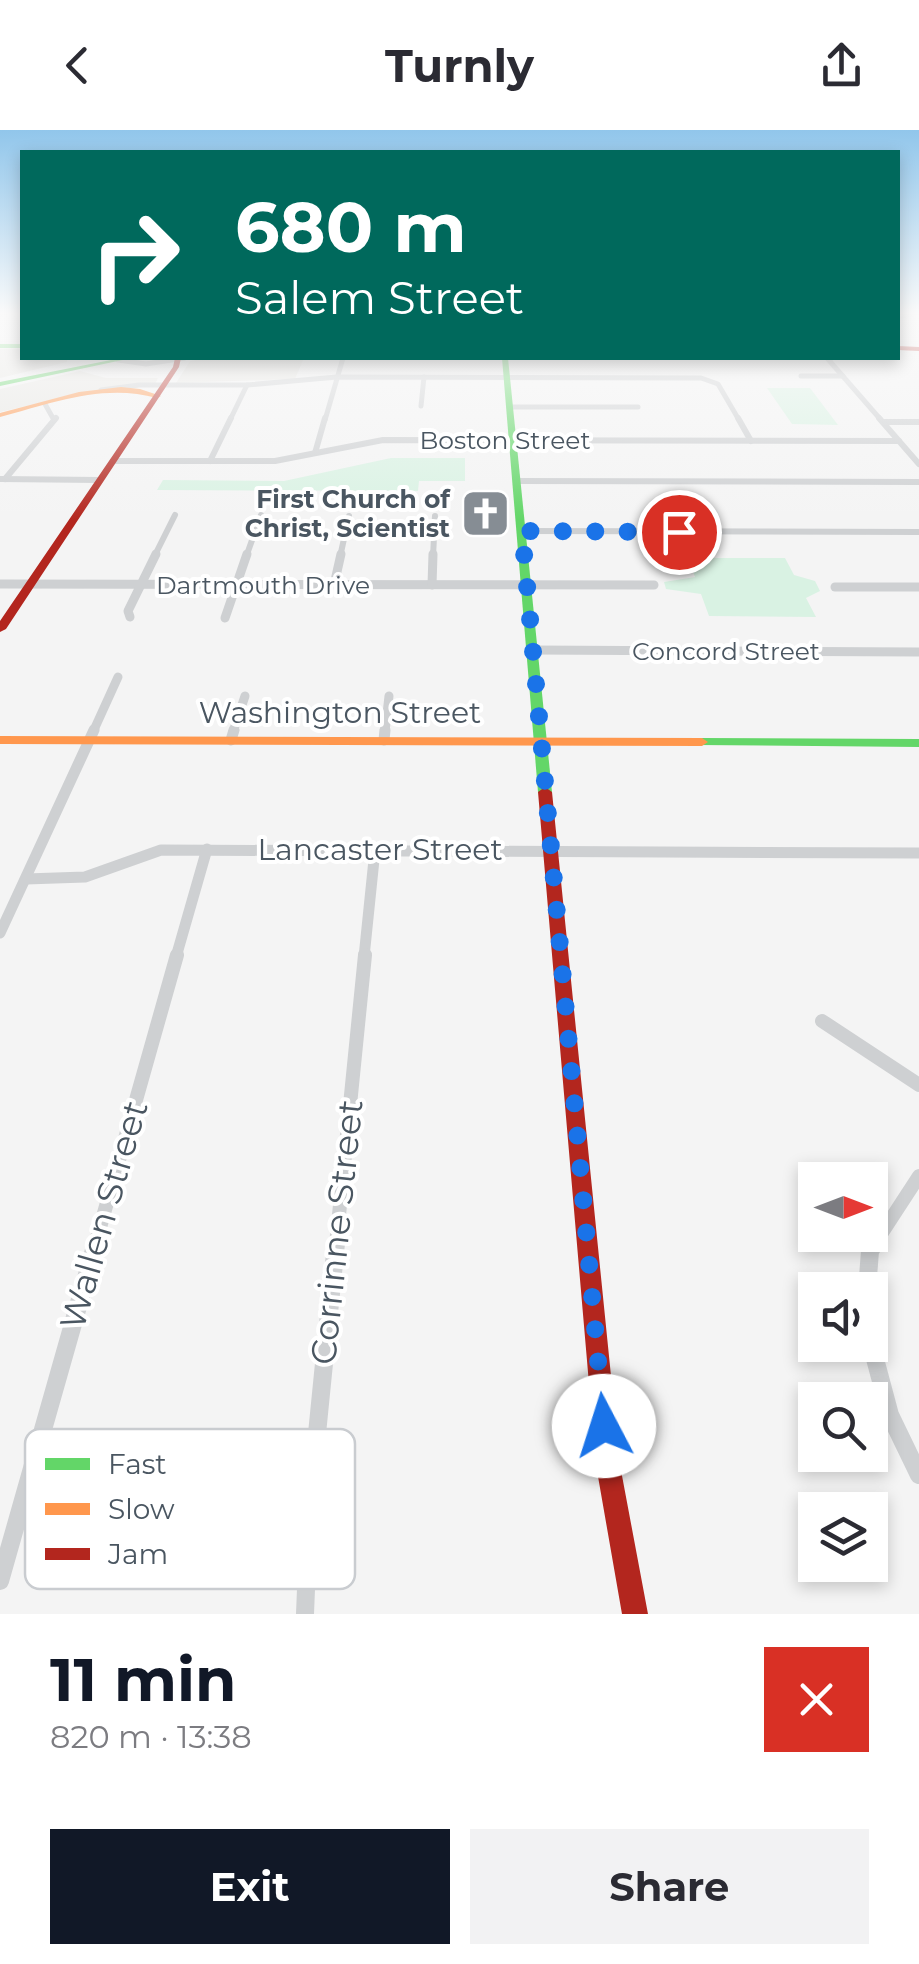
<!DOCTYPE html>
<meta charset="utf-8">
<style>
body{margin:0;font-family:Montserrat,sans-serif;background:#f2f2f3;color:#2b2b33;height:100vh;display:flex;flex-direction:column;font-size:38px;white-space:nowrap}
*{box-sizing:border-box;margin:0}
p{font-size:32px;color:#7c7c81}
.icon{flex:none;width:55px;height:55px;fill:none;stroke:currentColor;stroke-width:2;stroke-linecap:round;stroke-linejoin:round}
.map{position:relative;height:1484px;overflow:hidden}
.details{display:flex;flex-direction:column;background:#fff;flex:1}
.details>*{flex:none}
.top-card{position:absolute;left:20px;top:20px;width:880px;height:210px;border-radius:0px;box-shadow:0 5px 15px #0003;background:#00695c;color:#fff;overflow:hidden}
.needle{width:65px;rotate:90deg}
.controls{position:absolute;left:798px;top:1032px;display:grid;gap:20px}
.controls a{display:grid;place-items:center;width:90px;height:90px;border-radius:0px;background:#fff;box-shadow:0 5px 15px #0003;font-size:50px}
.pin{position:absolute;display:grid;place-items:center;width:85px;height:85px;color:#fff;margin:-42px;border:5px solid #fff;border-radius:50%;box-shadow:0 2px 10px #0007}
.me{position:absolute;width:110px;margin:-55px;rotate:355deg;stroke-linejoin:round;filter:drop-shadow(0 0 8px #0008)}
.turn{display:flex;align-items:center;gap:35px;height:210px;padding:0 50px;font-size:45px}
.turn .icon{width:130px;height:130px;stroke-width:2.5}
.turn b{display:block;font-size:70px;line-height:85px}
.round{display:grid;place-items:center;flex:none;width:105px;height:105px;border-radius:0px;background:#f2f2f3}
.summary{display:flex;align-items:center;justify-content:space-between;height:170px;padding:0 50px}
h1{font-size:60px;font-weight:700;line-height:75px;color:#111827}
.cta{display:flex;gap:20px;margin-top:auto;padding:20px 50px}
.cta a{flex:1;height:115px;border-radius:0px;background:#111827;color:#fff;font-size:40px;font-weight:700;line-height:115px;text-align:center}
.cta a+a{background:#f2f2f3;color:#2b2b33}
header{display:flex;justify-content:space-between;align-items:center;height:130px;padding:0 50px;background:#fff;font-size:45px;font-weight:700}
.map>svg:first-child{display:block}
.commercial{fill:#e8e7e3}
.green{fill:#d9f2e3}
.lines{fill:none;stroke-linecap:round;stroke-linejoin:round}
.street-far5{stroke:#ced0d2;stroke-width:5}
.street-far4{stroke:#ced0d2;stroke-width:6}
.street-far3{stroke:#ced0d2;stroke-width:9}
.street-far2{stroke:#ced0d2;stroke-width:11}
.street-far1{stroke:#ced0d2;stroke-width:14}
.street{stroke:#ced0d2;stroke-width:18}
.fast{fill:#63d668;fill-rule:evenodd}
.slow{fill:#ff974d;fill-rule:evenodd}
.jam{fill:#b3261e;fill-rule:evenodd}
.route{stroke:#1a73e8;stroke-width:18;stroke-dasharray:0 32.4}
.labels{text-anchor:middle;stroke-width:8;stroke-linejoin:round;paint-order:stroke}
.far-street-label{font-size:25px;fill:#4a5661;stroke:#fff}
.far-poi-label{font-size:25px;font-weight:bold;fill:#4a5661;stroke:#fff;text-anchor:end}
.street-label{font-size:30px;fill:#4a5661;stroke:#fff}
.near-street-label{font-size:35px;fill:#4a5661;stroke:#fff}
.key{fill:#fff;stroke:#c9ccd0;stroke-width:2.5}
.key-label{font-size:28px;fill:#4a5661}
</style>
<header><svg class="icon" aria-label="back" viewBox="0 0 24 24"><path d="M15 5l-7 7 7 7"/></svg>Turnly<svg class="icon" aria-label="share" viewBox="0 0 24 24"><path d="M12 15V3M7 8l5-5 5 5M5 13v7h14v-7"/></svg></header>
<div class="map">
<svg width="919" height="1484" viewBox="0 0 919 1484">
<rect width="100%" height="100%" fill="#f4f4f4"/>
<!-- commercial -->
<g class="commercial">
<polygon points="0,219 22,219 22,228 67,228 67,232 0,248"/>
<polygon points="208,228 304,228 295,249 176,253 190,231"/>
<polygon points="80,241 106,248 158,248 155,254 107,258 0,282 0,259"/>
</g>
<!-- green -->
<g class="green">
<polygon points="767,258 810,258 838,295 792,294"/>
<polygon points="391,328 465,328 465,351 419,351 418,361 157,360 163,350 284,351"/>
<polygon points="688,428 785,428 794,445 815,451 820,461 806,468 816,487 709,486 701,464 666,459 664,452 695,447"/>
</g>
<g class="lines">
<!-- street-far5 -->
<g class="street-far5">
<polyline points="0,184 5,183"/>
<polyline points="898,187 915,183"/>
<polyline points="827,228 881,290"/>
<polyline points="118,230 146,234 185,228"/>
<polyline points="801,246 843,246"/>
<polyline points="101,260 139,255 247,255 337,247 701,248 718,254 739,290"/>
<polyline points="45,274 54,290"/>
<polyline points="421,276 424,247"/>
<polyline points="511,277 638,277"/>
<polyline points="230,290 247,255"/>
<polyline points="325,290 343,228"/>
</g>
<!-- street-far4 -->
<g class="street-far4">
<polyline points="738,288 751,311"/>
<polyline points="879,288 919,334"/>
<polyline points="883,292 919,292"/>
<polyline points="315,323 325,288"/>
<polyline points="113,331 275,331 383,310 899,311"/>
<polyline points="210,331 231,288"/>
<polyline points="0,349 100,350"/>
<polyline points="5,349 56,288"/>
<polyline points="517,351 919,352"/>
<polyline points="522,401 919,402"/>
<polyline points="154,427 175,385"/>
<polyline points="246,427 261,385"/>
<polyline points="340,427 349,386"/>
<polyline points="433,427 435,386"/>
</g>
<!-- street-far3 -->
<g class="street-far3">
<polyline points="0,454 654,455"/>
<polyline points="334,455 341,424"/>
<polyline points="432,455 433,424"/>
<polyline points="835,457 919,457"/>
<polyline points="130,487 128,481 156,424"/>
<polyline points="225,488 247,424"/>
<polyline points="533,520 919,522"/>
<polyline points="93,602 118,547"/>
<polyline points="233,602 245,566"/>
<polyline points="385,602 389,566"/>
</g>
<!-- street-far2 -->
<g class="street-far2">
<polyline points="231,610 234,600"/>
<polyline points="384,610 385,600"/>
<polyline points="26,749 85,747 161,720 919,723"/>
<polyline points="0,803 94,600"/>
<polyline points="176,827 207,719"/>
<polyline points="364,827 375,720"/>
</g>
<!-- street-far1 -->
<g class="street-far1">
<polyline points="822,891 919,955"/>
<polyline points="95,1115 177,825"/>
<polyline points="336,1115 365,825"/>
<polyline points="874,1115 919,1046"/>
</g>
<!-- street -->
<g class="street">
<polyline points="867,1160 870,1121 875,1113"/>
<polyline points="870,1210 890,1285 919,1345"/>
<polyline points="0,1451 96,1113"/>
<polyline points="305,1484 309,1384 336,1113"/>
</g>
<!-- fast -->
<g class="fast">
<rect x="0" y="214" width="22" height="4"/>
<polygon points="121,228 132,228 0,256 0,252"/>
<polygon points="502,228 508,228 552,662 545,667 538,662"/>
<polygon points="702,608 919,609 919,617 697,615 696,612 697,609"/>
</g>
<!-- slow -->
<g class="slow">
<path d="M121,257L140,259L161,266L157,268C104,253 52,273 0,287V283L79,262Z"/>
<polygon points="0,606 702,608 708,612 702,616 0,614"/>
</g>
<!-- jam -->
<g class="jam">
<polygon points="898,216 919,217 919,221 898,220"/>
<polygon points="175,228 181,228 179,237 6,499 0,502 0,491 173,237"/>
<polygon points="545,657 552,662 620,1335 648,1484 622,1484 596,1335 538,662"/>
</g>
</g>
<!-- sky -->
<linearGradient id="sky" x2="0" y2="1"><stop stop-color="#91c6eb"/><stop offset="0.47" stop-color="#fafafa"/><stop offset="1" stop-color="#fafafa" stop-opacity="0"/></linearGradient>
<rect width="919" height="390" fill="url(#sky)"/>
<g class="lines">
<!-- route -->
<polyline class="route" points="604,1296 522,401 679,402"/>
</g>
<!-- icons -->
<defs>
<symbol id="church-square" viewBox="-11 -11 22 22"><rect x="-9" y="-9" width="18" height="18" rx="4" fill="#868d94" stroke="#fff"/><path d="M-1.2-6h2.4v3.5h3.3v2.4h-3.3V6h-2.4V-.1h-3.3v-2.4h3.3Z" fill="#fff"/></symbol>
</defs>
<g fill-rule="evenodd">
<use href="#church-square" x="458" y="356" width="55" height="55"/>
</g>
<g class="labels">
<!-- far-street labels -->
<g class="far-street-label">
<text x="505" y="319">Boston Street</text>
<text x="263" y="464">Dartmouth Drive</text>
<text x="726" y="530">Concord Street</text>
</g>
<!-- far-poi labels -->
<g class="far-poi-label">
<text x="450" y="378">First Church of<tspan x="450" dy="29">Christ, Scientist</tspan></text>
</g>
<!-- street labels -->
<g class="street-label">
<text x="340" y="593">Washington Street</text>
<text x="380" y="730">Lancaster Street</text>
</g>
<!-- near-street labels -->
<g class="near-street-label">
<text transform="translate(104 1085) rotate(-74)" y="12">Wallen Street</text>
<text transform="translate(337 1102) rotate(-84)" y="12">Corrinne Street</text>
</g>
</g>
<!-- legend -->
<rect x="25" y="1299" width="330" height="160" rx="15" class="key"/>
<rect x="45" y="1328" width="45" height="12" fill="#63d668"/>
<rect x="45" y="1373" width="45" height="12" fill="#ff974d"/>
<rect x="45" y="1418" width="45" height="12" fill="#b3261e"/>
<g class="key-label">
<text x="108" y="1344">Fast</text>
<text x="108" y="1389">Slow</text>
<text x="108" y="1434">Jam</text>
</g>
</svg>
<div class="controls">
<a><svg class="needle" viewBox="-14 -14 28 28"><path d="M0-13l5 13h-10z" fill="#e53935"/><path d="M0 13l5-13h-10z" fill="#7c7c81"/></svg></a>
<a><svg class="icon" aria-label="sound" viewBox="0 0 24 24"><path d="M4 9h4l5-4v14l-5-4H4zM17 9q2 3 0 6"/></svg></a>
<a><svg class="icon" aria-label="search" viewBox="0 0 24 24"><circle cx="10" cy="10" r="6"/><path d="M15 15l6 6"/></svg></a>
<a><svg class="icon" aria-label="layers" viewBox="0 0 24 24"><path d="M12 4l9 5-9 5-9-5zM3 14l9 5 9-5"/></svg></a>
</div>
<div class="pin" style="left:679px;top:402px;background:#d93025"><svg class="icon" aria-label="arrive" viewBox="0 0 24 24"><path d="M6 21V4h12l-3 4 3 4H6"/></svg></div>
<svg class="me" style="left:604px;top:1296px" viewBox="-20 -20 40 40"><circle r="19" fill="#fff"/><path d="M0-13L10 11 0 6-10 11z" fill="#1a73e8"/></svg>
<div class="top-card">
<div class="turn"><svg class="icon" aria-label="right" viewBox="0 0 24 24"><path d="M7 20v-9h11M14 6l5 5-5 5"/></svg><div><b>680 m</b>Salem Street</div></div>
</div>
</div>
<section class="details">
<div class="summary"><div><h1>11 min</h1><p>820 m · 13:38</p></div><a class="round" style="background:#d93025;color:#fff"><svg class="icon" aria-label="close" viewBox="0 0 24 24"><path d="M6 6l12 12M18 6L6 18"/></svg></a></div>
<div class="cta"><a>Exit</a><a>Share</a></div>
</section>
